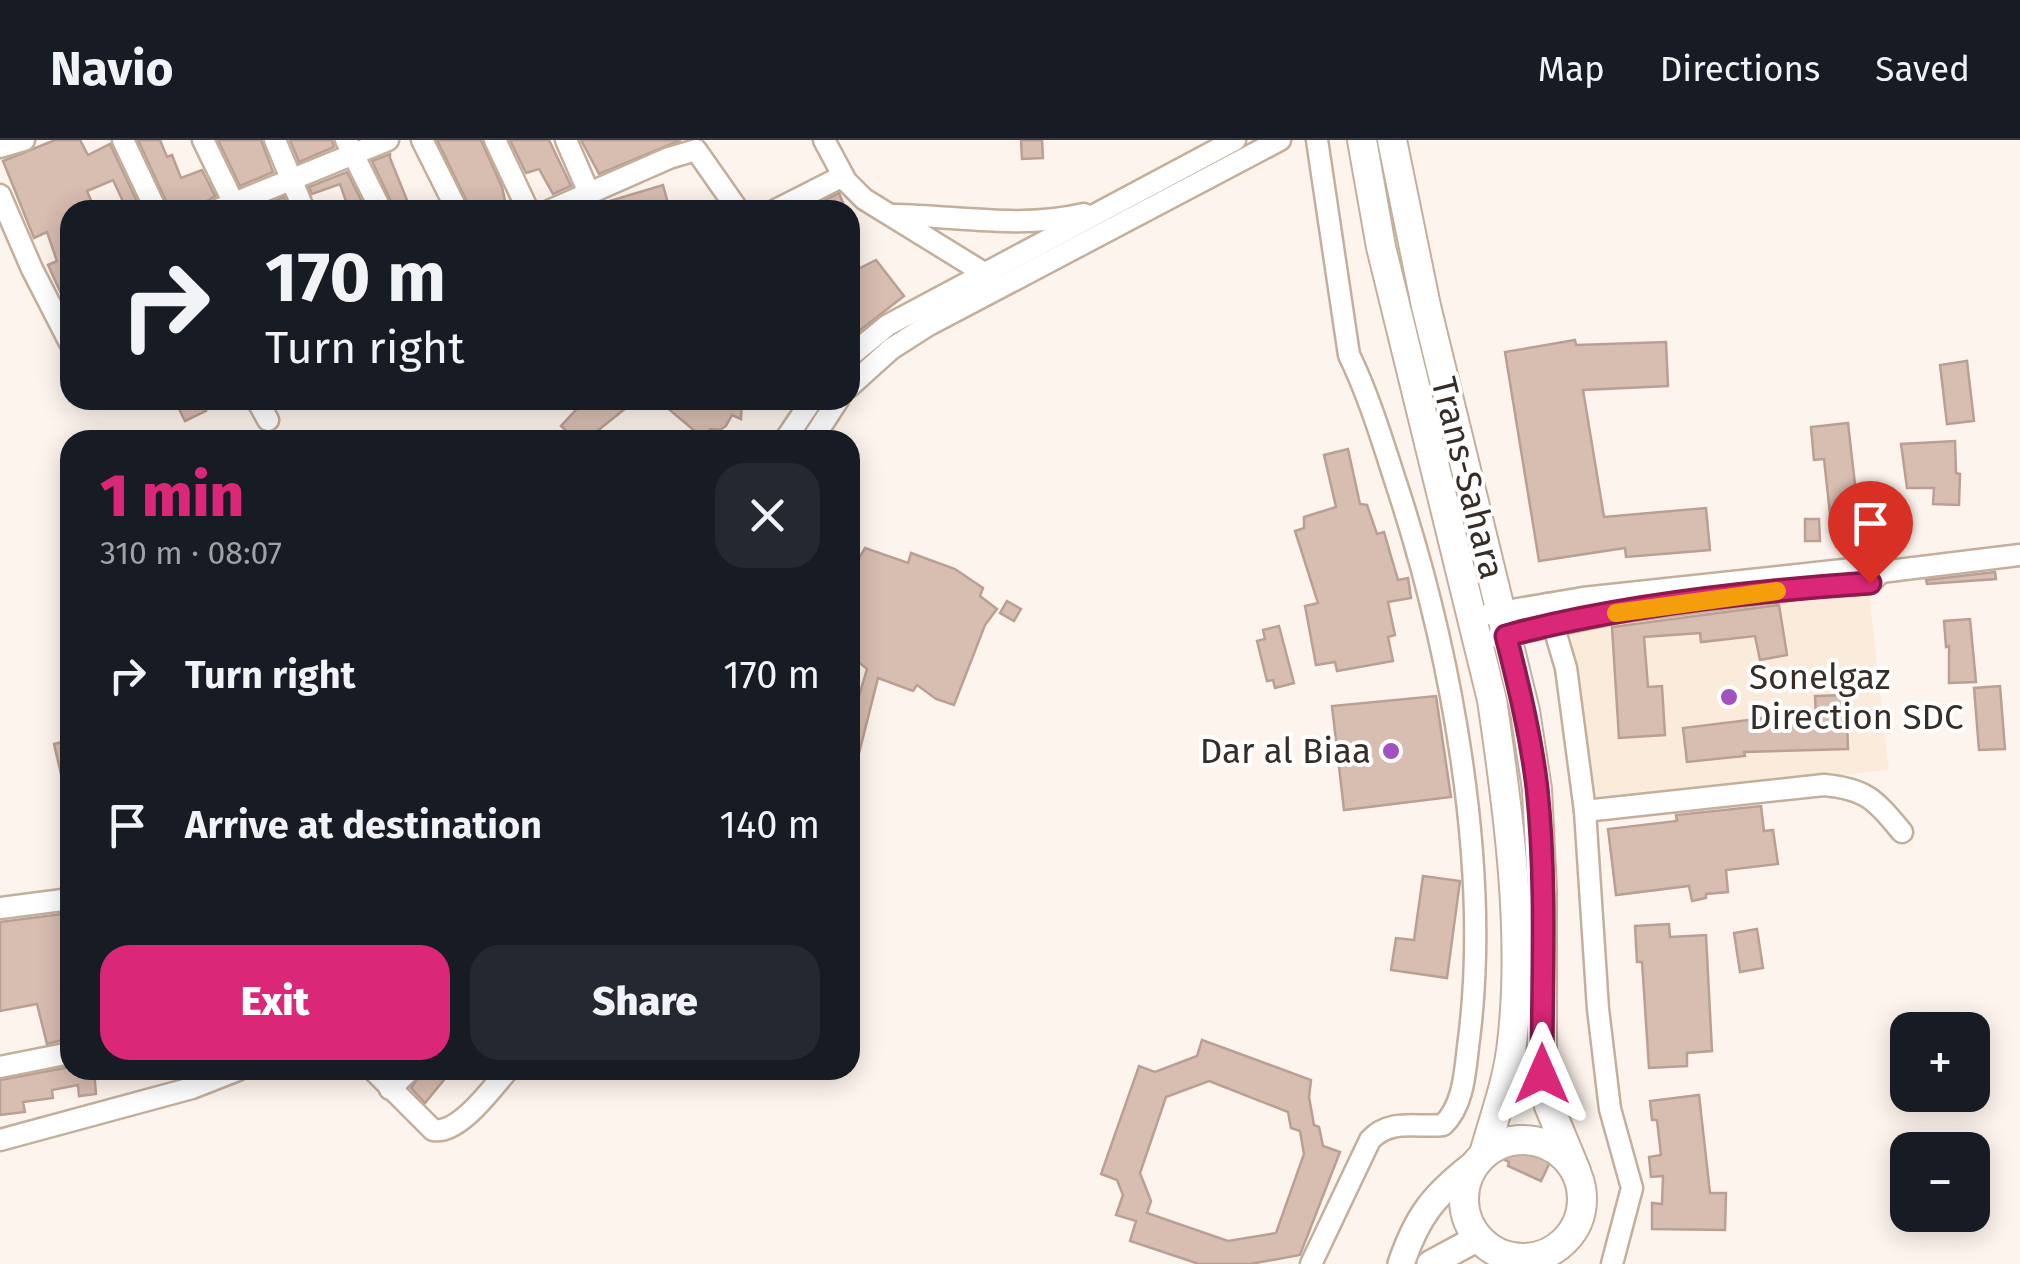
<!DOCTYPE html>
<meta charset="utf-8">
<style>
body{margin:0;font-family:"Fira Sans",sans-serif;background:#242831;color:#f1f3f6;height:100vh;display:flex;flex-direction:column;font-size:38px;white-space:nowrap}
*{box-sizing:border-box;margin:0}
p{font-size:32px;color:#9ea1a6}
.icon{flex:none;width:55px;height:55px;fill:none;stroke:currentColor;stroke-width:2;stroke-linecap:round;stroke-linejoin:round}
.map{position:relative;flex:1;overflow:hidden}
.panel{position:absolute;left:60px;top:290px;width:800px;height:650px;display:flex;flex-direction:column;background:#171b24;border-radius:30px;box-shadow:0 5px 25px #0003}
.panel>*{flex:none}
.banner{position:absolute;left:60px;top:60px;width:800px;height:210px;border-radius:30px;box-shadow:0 5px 25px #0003;background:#171b24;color:#f1f3f6;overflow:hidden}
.fabs{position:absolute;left:1890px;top:872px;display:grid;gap:20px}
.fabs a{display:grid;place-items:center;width:100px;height:100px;border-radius:20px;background:#171b24;box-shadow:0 5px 25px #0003;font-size:50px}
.pin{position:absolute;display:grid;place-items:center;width:85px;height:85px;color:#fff;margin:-102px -42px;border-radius:50% 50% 50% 0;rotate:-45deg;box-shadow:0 0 10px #0007}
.pin .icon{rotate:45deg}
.me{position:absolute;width:110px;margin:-55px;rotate:0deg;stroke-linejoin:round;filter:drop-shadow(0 0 8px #0008)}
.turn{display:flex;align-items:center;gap:35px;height:210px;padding:0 40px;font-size:45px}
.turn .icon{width:130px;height:130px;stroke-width:2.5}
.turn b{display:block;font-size:70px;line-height:85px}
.round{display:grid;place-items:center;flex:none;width:105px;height:105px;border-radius:30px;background:#242831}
.headline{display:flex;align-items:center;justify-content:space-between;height:170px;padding:0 40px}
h1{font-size:60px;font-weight:800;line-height:75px;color:#db2777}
.cta{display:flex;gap:20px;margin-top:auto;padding:20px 40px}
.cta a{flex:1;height:115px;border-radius:30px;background:#db2777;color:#fff;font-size:40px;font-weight:800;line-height:115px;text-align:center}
.cta a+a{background:#242831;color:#f1f3f6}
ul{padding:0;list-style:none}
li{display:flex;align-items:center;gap:30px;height:150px;padding:0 40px}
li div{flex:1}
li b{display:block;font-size:38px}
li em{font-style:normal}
header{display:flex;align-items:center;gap:60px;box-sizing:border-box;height:140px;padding:0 50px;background:#171b24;border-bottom:2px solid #363941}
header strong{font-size:48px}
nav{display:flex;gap:55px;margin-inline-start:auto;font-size:35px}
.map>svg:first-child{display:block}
.built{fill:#fbebdb}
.building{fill:#d8bdb1;stroke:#ba9f94;stroke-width:2.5;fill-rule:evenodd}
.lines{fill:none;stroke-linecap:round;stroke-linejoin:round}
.minor-casing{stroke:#c3af9c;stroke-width:25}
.major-casing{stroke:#c3af9c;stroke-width:30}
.highway-casing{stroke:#c3af9c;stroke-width:32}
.minor{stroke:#fff;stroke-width:20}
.major{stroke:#fff;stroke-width:25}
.highway{stroke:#fff;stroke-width:28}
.route-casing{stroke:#8e194d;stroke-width:25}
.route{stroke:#db2777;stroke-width:18}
.slow{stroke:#f59e0b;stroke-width:18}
.poi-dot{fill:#a350c0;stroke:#fff;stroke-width:4}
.labels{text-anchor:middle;stroke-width:8;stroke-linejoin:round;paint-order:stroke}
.street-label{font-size:35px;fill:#352d26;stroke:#fff}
.poi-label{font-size:35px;fill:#352d26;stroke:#fff;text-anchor:start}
</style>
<header>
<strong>Navio</strong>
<nav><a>Map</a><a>Directions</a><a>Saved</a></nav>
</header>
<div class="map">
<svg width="2020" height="1124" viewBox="0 0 2020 1124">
<rect width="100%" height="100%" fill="#fdf5ed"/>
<!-- built -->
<polygon class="built" points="1869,451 1889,630 1590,662 1570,484"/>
<!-- building -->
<g class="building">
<polygon points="55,0 80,0 88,15 110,4 141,70 127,70 113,40 87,51 95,70 70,70 70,173 48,125 57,121 47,92 34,98 3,21"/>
<polygon points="138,0 160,0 167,17 172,15 181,38 202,30 215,56 207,61 203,70 170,70"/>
<polygon points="218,0 261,0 273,32 240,46"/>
<polygon points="290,0 332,0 334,7 299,22"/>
<polygon points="437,0 481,0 502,47 507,70 471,70"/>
<polygon points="510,0 549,0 571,46 553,54 539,29 526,33"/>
<polygon points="581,0 681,0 599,34"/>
<polygon points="1021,0 1042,0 1043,18 1022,19"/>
<polygon points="390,14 390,18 411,70 395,70 372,21"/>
<polygon points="347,32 366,70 349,70 340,44 312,54 309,47"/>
<polygon points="663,45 669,67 592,70 596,65"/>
<polygon points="839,53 846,70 806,70"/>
<polygon points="284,57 288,67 253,70"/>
<polygon points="876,120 904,156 850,198 850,133"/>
<polygon points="1575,200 1576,205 1666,202 1668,246 1583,250 1604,377 1706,368 1710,410 1626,417 1625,408 1539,421 1505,212"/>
<polygon points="1967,221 1974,281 1947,284 1940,225"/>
<polygon points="201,260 206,271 185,281 179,269"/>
<polygon points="585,260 636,260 586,300 576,300 561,286"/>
<polygon points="658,260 742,260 741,279 732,275 726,286 720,290 710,289 709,300 696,300 696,292"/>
<polygon points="1848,283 1858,371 1830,374 1824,319 1814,320 1811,287"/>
<polygon points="1955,301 1956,333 1960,334 1959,365 1933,364 1934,348 1907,348 1901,304"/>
<polygon points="1348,309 1360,364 1367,365 1377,394 1384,392 1398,440 1408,438 1411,458 1388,462 1395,495 1388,497 1393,521 1337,531 1335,522 1316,525 1305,466 1318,463 1295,391 1304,388 1304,377 1336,367 1324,315"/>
<polygon points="1805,379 1819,379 1820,401 1805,401"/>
<polygon points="865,408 908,423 911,413 955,429 983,448 980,456 997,469 985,485 954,565 936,559 917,545 913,551 878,538 854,633 850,632 850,557 858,559 867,529 850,515 850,433"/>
<polygon points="1995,432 1996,439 1927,444 1926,440"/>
<polygon points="1007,461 1021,469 1014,481 1000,473"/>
<polygon points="1779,465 1787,515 1760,520 1755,496 1701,502 1700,493 1644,497 1648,547 1662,546 1665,595 1619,598 1612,487"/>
<polygon points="1970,479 1976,542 1949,543 1949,506 1946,507 1944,481"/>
<polygon points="1279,486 1294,543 1275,548 1273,540 1267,541 1257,501 1265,499 1263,490"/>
<polygon points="2000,546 2005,609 1979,610 1974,548"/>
<polygon points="1846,555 1848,609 1744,612 1745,616 1687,622 1683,588 1765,578 1816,577 1815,556"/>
<polygon points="1436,556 1451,657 1344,670 1332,566"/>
<polygon points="70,600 70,647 64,647 54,604"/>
<polygon points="1761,666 1764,691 1773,690 1778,724 1726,730 1728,752 1706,754 1706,758 1692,761 1689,746 1616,755 1608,689 1677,681 1676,675"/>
<polygon points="1423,736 1460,741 1447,838 1391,830 1396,798 1414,800"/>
<polygon points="70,773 70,844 61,845 70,898 47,904 37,864 0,871 0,782"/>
<polygon points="1669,784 1670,797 1706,795 1712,911 1687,913 1687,926 1649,928 1642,822 1637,822 1635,786"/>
<polygon points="1757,789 1763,828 1740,832 1734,793"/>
<path d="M1202,900L1311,940L1309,957L1314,985L1319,987L1323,1006L1340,1012L1300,1115L1250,1124H1199L1130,1101L1136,1081L1116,1075L1123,1055L1117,1040L1101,1034L1139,926L1155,932L1197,916ZM1209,941L1288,972L1291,988L1300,991L1304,1014L1276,1093L1228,1101L1147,1073L1151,1061L1140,1033L1166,957Z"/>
<polygon points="70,927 70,930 94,930 96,954 79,956 78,945 52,950 53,958 23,962 25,972 0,975 0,940"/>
<polygon points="423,930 452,930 425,963 411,948"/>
<polygon points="1699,955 1710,1053 1726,1053 1725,1090 1652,1089 1652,1063 1662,1064 1663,1036 1651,1037 1649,1017 1661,1015 1657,980 1652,980 1650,961"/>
<polygon points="1508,996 1550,1014 1552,1018 1541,1041 1508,1026 1509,1022 1501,1018"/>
</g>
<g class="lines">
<defs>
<g id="minor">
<polyline points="123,0 156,70"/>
<polyline points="203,0 237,70"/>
<polyline points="275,0 304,70"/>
<polyline points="346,0 381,70"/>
<polyline points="422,0 457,70"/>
<polyline points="495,0 528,70"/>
<polyline points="566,0 589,53"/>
<polyline points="824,0 846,41 864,59 984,133 990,140"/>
<polyline points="0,7 24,0"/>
<polyline points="0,55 32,129 70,203"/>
<polyline points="217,70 388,0"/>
<polyline points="551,70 669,18 696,10 738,70"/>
<polyline points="776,70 843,36"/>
<path d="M894,75C958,76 1020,89 1084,74"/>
<polyline points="850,216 888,185 1235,0"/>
<polyline points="850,246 891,209 927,186 1280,0"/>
<polyline points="257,260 268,280"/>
<polyline points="785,300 812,260"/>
<polyline points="812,300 838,260"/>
<polyline points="1547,464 1566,528 1585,671 1598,869 1610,969 1632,1048 1612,1124"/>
<polyline points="1489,474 1583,458 1861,428 1881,432 2020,415"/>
<polyline points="1497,497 1617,472 1809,447 1870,443 1881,432"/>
<path d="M1585,671L1824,645C1867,649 1875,660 1902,692"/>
<polyline points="0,768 70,759"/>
<polyline points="0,927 70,913"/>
<path d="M373,930L433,990C459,995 492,948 508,930"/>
<polyline points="390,949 410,930"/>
<polyline points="0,1000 192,948 238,930"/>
<path d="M1311,1124L1370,1000C1390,978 1417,988 1443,985C1465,964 1465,928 1469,899C1491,725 1451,510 1396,343C1382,300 1369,256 1349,215L1317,0"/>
</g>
<g id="major">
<path d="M1401,1124C1417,1076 1434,1055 1474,1024"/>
<polyline points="1430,1124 1478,1098"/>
</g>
<g id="highway">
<path d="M1362,0L1381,107L1492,560C1508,669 1525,793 1512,903C1508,941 1494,978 1484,1014"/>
<polyline points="1392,0 1426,166 1525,571 1537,649 1542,750 1542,934 1549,966 1576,1031"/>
<circle cx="1523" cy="1059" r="59"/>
</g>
</defs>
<!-- minor casing -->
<use href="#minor" class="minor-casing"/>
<!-- major casing -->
<use href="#major" class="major-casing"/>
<!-- highway casing -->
<use href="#highway" class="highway-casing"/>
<!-- minor -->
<use href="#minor" class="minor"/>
<!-- major -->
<use href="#major" class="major"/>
<!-- highway -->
<use href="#highway" class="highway"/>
</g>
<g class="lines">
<defs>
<path id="route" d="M1542,934C1542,839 1547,743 1537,648C1531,597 1519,547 1506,496C1619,465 1753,451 1870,443"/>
</defs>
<!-- route casing -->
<use href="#route" class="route-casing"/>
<!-- route -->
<use href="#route" class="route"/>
<!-- slow -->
<polyline class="slow" points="1616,473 1777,451"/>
</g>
<!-- markers -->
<g class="poi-dot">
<circle cx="1729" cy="557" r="10"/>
<circle cx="1391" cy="611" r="10"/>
</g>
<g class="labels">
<!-- street labels -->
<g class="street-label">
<text transform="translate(1468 338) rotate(76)" y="12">Trans-Sahara</text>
</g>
<!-- poi labels -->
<g class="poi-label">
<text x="1749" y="549">Sonelgaz<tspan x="1749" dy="40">Direction SDC</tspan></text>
<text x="1371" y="623" text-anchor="end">Dar al Biaa</text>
</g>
</g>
</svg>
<div class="fabs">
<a>+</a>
<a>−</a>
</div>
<div class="pin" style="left:1870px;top:443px;background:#d93025"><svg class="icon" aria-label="arrive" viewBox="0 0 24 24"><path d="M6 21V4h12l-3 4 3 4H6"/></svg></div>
<svg class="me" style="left:1542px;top:934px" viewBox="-20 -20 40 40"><path d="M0-17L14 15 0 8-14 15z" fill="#db2777" stroke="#fff" stroke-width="4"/></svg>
<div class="banner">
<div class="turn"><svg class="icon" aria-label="right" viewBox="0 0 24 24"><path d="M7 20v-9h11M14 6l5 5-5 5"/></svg><div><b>170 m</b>Turn right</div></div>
</div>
<section class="panel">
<div class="headline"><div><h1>1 min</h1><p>310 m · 08:07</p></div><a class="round"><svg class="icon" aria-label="close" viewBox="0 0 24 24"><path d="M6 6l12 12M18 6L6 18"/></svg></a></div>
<ul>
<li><svg class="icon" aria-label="right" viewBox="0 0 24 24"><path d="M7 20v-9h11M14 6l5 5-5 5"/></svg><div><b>Turn right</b></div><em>170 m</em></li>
<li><svg class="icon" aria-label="arrive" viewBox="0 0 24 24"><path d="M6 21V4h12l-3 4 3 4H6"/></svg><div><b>Arrive at destination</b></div><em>140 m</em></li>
</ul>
<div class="cta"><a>Exit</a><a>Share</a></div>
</section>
</div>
